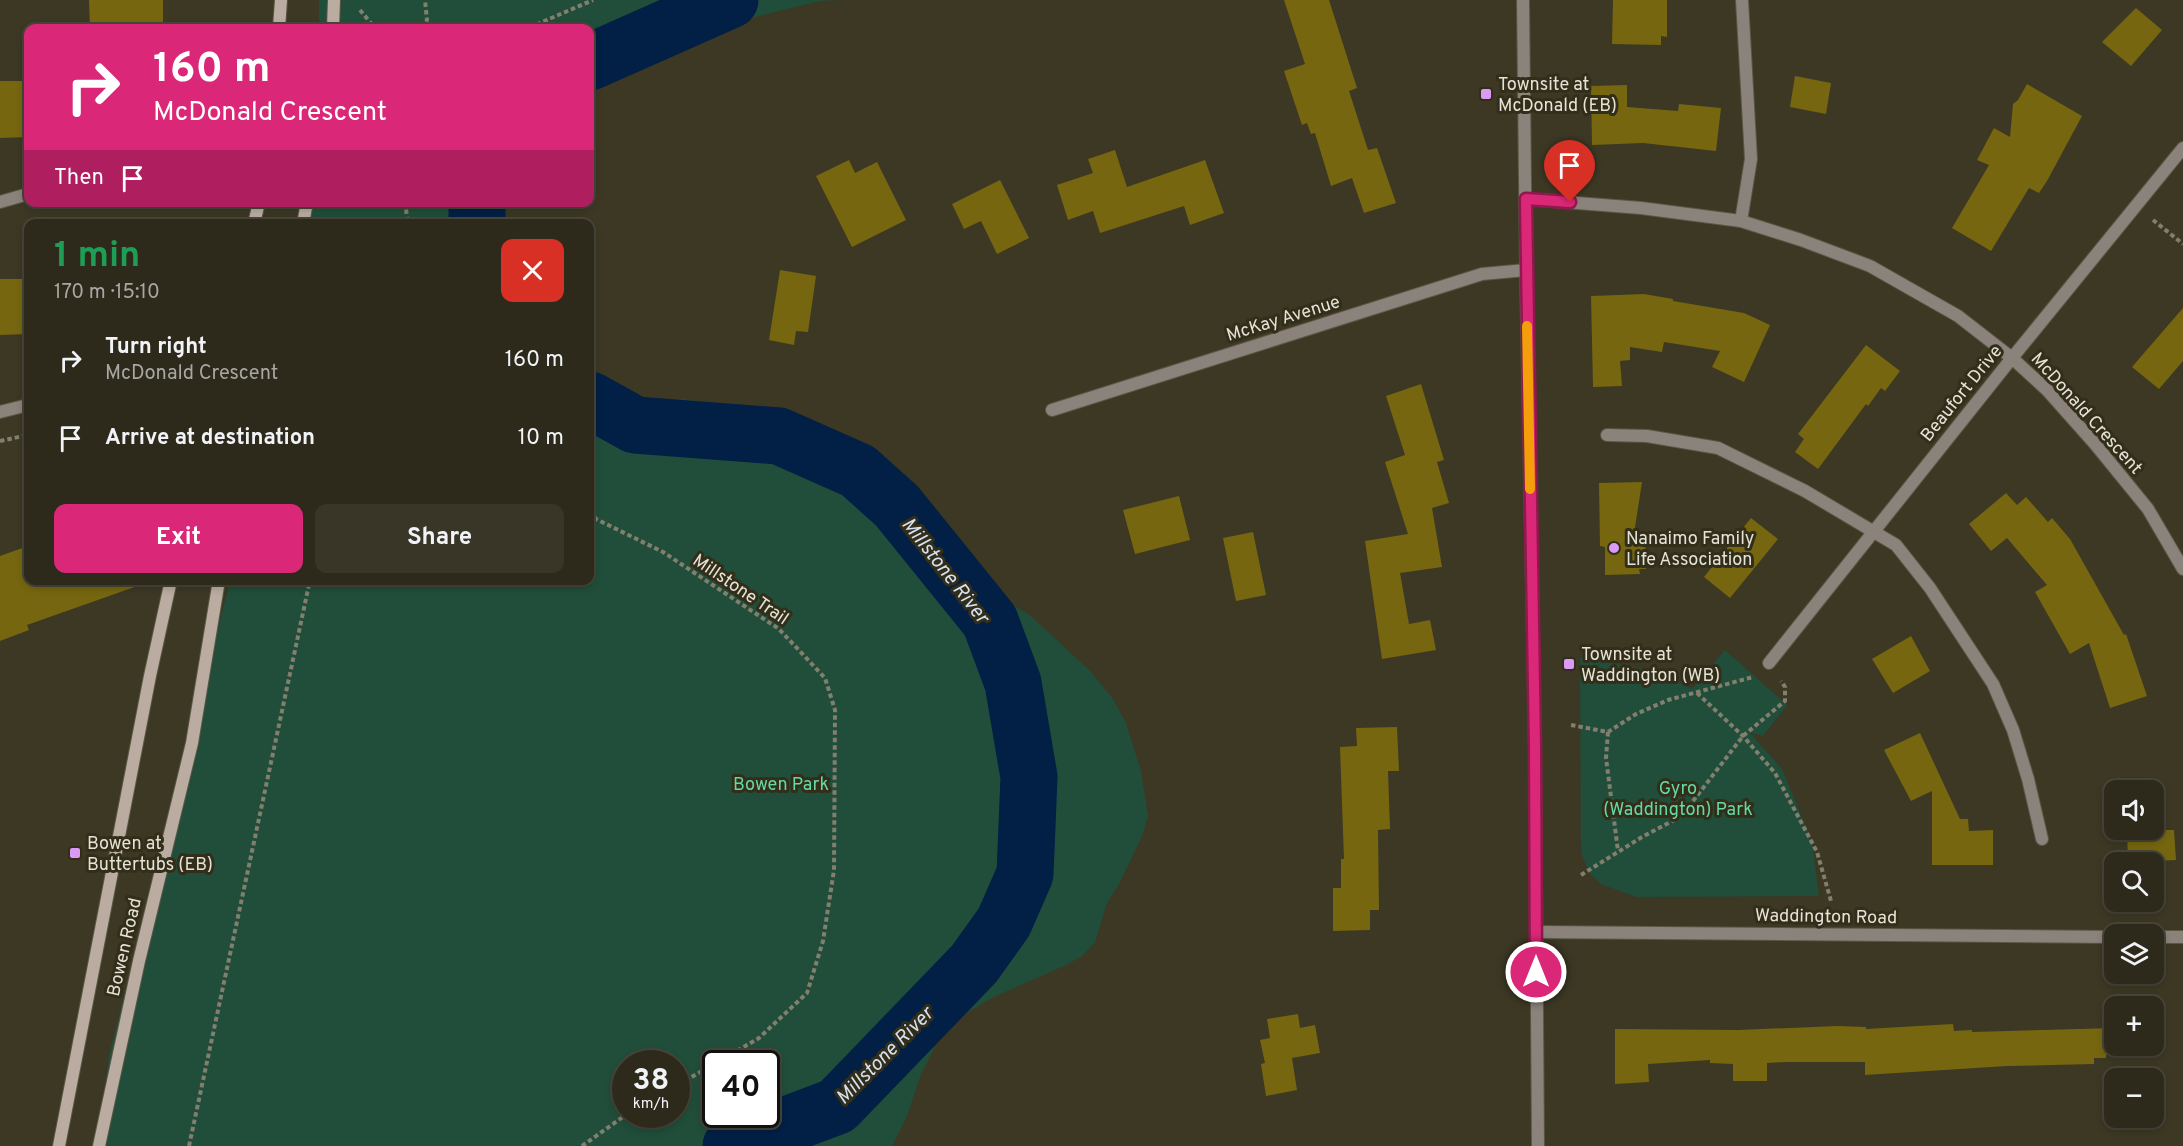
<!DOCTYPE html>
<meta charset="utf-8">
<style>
body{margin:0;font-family:Overpass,sans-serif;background:#393628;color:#f1f3f6;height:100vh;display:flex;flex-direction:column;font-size:22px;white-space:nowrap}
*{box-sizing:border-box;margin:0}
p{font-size:20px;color:#a7a7a3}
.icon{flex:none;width:33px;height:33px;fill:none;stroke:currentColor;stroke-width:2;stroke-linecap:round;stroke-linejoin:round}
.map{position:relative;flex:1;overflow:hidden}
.sheet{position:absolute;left:24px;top:219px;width:570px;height:366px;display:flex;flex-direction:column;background:#2d2a1b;border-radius:12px;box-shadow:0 3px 9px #0003,0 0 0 2px #48463a}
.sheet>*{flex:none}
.banner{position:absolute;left:24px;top:24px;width:570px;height:183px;border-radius:12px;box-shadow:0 3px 9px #0003,0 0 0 2px #48463a;background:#db2777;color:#fff;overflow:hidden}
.buttons{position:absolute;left:2104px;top:780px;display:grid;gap:12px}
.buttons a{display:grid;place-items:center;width:60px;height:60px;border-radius:12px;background:#2d2a1b;box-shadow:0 3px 9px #0003,0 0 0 2px #48463a;font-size:30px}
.speed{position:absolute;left:612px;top:1050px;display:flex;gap:12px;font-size:30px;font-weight:700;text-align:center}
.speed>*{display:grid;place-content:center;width:78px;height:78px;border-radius:50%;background:#2d2a1b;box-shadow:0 3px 9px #0003,0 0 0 2px #48463a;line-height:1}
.speed small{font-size:15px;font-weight:400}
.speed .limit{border:3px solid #111;border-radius:9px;background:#fff;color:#111}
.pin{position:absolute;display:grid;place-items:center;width:51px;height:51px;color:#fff;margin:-62px -26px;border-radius:50% 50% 50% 0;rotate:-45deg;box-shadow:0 0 6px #0007}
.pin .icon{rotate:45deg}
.me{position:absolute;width:66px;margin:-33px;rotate:0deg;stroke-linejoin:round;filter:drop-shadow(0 0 4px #0008)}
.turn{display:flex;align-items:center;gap:21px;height:126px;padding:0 30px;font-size:27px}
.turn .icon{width:78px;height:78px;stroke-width:2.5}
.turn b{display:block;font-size:42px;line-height:51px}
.then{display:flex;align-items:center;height:57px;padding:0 30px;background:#0003;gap:12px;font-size:22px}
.round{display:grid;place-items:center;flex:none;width:63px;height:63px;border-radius:12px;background:#393628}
.head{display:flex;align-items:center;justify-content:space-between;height:102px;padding:0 30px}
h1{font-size:36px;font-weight:700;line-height:45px;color:#1e9e55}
.cta{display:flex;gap:12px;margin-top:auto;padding:12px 30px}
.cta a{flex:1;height:69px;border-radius:12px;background:#db2777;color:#fff;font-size:24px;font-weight:700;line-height:69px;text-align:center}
.cta a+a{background:#393628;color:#f1f3f6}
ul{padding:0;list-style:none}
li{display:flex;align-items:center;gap:18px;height:78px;padding:0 30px}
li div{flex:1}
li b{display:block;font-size:22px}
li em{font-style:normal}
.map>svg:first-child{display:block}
.green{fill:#204e3a;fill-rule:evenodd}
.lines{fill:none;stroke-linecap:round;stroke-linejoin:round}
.river{stroke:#021f45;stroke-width:57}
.building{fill:#766610}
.service-casing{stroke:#5a5744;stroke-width:14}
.minor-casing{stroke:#5a5744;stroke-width:14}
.tertiary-casing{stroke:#5a5744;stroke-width:14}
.secondary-casing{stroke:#5a5744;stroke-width:14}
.path{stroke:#827f6f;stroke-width:4;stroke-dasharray:4.5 3;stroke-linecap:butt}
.service{stroke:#8b827b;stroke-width:12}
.minor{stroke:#8b827b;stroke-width:12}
.tertiary{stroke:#8b827b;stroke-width:12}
.secondary{stroke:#baaca1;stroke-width:12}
.route-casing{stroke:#8e194d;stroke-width:15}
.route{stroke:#db2777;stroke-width:10}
.slow{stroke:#f59e0b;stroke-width:10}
.poi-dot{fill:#db9af6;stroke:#322e1a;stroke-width:2}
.labels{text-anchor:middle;stroke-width:6;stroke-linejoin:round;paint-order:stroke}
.poi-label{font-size:18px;fill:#e5e3d7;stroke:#322e1a;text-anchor:start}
.street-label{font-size:18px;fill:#e5e3d7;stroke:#322e1a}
.park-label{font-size:18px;fill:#65d9a5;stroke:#322e1a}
.water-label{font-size:20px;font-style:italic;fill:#d6e1f2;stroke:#322e1a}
</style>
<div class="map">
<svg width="2183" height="1146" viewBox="0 0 2183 1146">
<rect width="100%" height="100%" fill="#3c3824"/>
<!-- green -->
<g class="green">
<polygon points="319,0 840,0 820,1 743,20 692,38 666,53 643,62 590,94 590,28 319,28"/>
<polygon points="305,203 498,203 491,223 302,224"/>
<path d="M590,385L609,393L632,398L666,400L684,399L712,404L753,419L771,431L853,476L873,490L946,558L997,595L1031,616L1090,671L1113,699L1126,723L1141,771L1148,816L1143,834L1119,884L1107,903L1095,942L1082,956L1066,965L994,997L963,1015L946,1029L937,1042L920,1077L907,1116L892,1146H98L109,1055L230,581L590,580ZM626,1064H676V1114H626ZM716,1064H766V1114H716Z"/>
<polygon points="1725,650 1787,705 1763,736 1749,732 1782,769 1812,842 1819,896 1636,897 1601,884 1590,874 1581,853 1580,658 1659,671 1692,689"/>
</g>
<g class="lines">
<!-- river -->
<g class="river">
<polyline points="590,62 730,0"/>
<polyline points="477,202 477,224"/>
<polyline points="590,400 635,425 779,436 858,471 897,506 990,621 1013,683 1029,777 1025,874 1004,922 974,964 837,1106 731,1146"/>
</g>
</g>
<!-- building -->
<g class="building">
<polygon points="89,0 163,0 163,28 90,28"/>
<polygon points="1284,0 1329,0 1357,88 1349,91 1368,150 1377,148 1396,203 1364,213 1352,178 1331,186 1315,133 1311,134 1307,123 1302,125 1284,71 1305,64"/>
<polygon points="1613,0 1667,0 1667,37 1661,36 1661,45 1612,44"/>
<polygon points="2136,8 2162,30 2131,66 2102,42"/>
<polygon points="1795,76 1831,83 1826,114 1790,107"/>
<polygon points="0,81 28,81 28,137 0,138"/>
<polygon points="2027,84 2082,116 2047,181 2039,193 2029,188 1991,251 1952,228 1989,165 1977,160 1994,128 2010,137 2013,104 2018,100"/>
<polygon points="1627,85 1627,107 1678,111 1679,104 1721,108 1716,151 1643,143 1592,145 1591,86"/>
<polygon points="1115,150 1127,187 1205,160 1224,213 1190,225 1184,206 1100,233 1093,211 1068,220 1057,185 1093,173 1088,159"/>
<polygon points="849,160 855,173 877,162 906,220 852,247 816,176"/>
<polygon points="1000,180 1029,238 997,254 981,221 964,229 952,204"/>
<polygon points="780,270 816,276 808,332 796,331 794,345 769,340"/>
<polygon points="0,279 28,279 28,334 0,335"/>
<polygon points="1644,294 1673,299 1673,301 1744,313 1770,325 1744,382 1712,367 1720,351 1664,342 1662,352 1630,347 1630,360 1620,361 1622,386 1593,387 1591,296"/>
<polygon points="2183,308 2183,361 2159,389 2132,367"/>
<polygon points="1866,345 1900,371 1885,391 1881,388 1868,406 1866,404 1818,469 1795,452 1804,439 1798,434"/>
<polygon points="1421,384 1444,460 1437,462 1449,503 1432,508 1442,567 1400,573 1409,624 1430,620 1436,650 1382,659 1365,541 1408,534 1385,462 1405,455 1386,396"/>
<polygon points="1642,482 1634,534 1645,537 1646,569 1639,569 1640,574 1605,575 1605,547 1600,546 1599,483"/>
<polygon points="2006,493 2017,505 2026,497 2048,522 2052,518 2070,539 2124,635 2126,634 2147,696 2110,708 2089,643 2070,654 2035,592 2047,585 2007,538 1991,551 1969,524"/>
<polygon points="1179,496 1190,540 1135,554 1123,510"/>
<polygon points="1751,518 1778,539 1730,598 1704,577"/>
<polygon points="1253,532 1266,595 1236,601 1223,538"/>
<polygon points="28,546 28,580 142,580 143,584 27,625 29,630 0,641 0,556"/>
<polygon points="1911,636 1930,671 1893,693 1872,659"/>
<polygon points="1397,727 1399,771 1388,771 1390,829 1378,830 1379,910 1370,910 1370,930 1333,931 1333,888 1341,888 1341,859 1344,859 1340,747 1357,746 1356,728"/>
<polygon points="1920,733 1960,819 1968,819 1969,831 1993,830 1993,865 1932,865 1932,791 1911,801 1884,750"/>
<polygon points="2127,830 2174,830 2176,860 2128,862"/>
<polygon points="1298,1014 1300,1028 1315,1025 1320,1053 1292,1058 1297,1090 1266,1096 1261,1064 1265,1063 1260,1040 1270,1038 1267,1019"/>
<polygon points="1953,1024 1954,1031 1972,1030 1972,1032 2115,1028 2115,1055 2106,1055 2106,1058 2094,1058 2094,1064 2007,1066 1865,1075 1865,1062 1785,1062 1767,1063 1767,1081 1733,1081 1733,1064 1710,1063 1710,1060 1648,1064 1649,1082 1615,1084 1615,1029 1738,1030 1837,1026 1866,1027 1866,1029"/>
</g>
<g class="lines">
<defs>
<g id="service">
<polyline points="1741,221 1751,159 1742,0"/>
<polyline points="1607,435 1647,436 1718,448 1805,491 1896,545 1930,588 1993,684 2013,730 2028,779 2042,839"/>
</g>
<g id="minor">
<polyline points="1526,199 1641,208 1741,221 1801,240 1870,266 1958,316 2012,358 2047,390 2095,444 2148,509 2183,569"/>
<polyline points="0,202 28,194"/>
<polyline points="1052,410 1482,274 1526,270"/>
<polyline points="0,412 28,405"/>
<polyline points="1769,663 2012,358 2183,148"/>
</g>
<g id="tertiary">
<polyline points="1523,0 1526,270 1535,746 1538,1146"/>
<polyline points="1536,932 2115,937"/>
<polyline points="2154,937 2183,937"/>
</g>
<g id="secondary">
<polyline points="279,28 281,0"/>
<polyline points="333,28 334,0"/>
<polyline points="254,224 259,202"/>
<polyline points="303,224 307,202"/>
<polyline points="59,1146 150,676 171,580"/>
<polyline points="99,1146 139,961 192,743 219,580"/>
</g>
</defs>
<!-- service casing -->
<use href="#service" class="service-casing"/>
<!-- minor casing -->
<use href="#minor" class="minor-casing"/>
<!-- tertiary casing -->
<use href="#tertiary" class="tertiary-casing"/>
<!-- secondary casing -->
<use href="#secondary" class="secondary-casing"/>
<!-- path -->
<g class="path">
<polyline points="360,10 375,28"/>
<polyline points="422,28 427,20 425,0"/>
<polyline points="522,28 533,26 593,0"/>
<polyline points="405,202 408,224"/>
<polyline points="2153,220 2183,244"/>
<polyline points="0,441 28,435"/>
<polyline points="590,511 596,519 663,552 779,629 825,678 835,710 834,870 823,941 807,993 759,1038 676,1086"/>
<polyline points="1697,693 1743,736 1775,773 1817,852 1831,901"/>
<polyline points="1571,725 1608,732 1636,714 1668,700 1753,677"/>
<polyline points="1608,732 1606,758 1618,851"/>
<polyline points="1581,875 1642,837 1676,819 1690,805 1743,736 1785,701 1785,687 1781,681"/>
<polyline points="189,1146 310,580"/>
<polyline points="582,1146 627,1114"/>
</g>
<!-- service -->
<use href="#service" class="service"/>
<!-- minor -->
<use href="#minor" class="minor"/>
<!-- tertiary -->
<use href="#tertiary" class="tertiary"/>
<!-- secondary -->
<use href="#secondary" class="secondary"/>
</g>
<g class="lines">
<defs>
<polyline id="route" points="1536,972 1535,746 1526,199 1570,202"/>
</defs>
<!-- route casing -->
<use href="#route" class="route-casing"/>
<!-- route -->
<use href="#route" class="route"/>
<!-- slow -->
<polyline class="slow" points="1527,326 1530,489"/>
</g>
<!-- markers -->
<g class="poi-dot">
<rect x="1480" y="88" width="12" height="12" rx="3"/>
<circle cx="1614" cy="548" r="6"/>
<rect x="1563" y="658" width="12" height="12" rx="3"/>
<rect x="69" y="847" width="12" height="12" rx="3"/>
</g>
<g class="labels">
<!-- poi labels -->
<g class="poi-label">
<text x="1498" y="90">Townsite at<tspan x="1498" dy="21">McDonald (EB)</tspan></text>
<text x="1626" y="544">Nanaimo Family<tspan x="1626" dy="21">Life Association</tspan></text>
<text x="1581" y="660">Townsite at<tspan x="1581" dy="21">Waddington (WB)</tspan></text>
<text x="87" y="849">Bowen at<tspan x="87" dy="21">Buttertubs (EB)</tspan></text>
</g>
<!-- street labels -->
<g class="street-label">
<text transform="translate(1283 318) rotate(-17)" y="6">McKay Avenue</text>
<text transform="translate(1961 393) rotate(-51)" y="6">Beaufort Drive</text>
<text transform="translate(2087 413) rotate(48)" y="6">McDonald Crescent</text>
<text transform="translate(741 589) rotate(34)" y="6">Millstone Trail</text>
<text transform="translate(1826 916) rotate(1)" y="6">Waddington Road</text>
<text transform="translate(124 947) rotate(-77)" y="6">Bowen Road</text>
</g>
<!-- park labels -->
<g class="park-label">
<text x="781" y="790">Bowen Park</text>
<text x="1678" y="794">Gyro<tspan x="1678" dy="21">(Waddington) Park</tspan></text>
</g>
<!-- water labels -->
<g class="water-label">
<text transform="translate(946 570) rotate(52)" y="7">Millstone River</text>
<text transform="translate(884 1055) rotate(-45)" y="7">Millstone River</text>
</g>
</g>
</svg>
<div class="buttons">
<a><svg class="icon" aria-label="sound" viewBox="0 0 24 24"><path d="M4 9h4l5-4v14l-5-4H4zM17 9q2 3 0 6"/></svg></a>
<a><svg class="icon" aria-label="search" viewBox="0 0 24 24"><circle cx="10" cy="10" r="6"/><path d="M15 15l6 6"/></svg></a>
<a><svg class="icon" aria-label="layers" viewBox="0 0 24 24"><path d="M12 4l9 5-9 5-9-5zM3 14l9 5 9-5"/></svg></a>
<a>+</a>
<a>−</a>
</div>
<div class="speed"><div>38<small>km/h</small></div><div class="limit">40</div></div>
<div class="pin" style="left:1570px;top:202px;background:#d93025"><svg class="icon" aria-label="arrive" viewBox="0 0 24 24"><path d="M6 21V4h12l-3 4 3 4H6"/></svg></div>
<svg class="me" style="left:1536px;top:972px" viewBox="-20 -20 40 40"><circle r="17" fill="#db2777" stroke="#fff" stroke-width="3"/><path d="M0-11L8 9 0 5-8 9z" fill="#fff"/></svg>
<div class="banner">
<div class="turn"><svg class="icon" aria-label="right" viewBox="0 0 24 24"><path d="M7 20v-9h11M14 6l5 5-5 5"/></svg><div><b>160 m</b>McDonald Crescent</div></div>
<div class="then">Then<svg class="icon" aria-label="arrive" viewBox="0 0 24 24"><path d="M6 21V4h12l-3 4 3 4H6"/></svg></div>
</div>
<section class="sheet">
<div class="head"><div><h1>1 min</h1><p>170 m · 15:10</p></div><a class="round" style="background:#d93025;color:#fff"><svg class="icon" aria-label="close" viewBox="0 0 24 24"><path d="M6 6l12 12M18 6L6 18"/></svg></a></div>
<ul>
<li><svg class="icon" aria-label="right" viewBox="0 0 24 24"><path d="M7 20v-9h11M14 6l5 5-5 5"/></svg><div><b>Turn right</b><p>McDonald Crescent</p></div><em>160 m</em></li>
<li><svg class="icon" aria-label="arrive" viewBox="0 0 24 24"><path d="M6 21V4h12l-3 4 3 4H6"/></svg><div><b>Arrive at destination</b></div><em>10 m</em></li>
</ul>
<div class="cta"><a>Exit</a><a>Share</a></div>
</section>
</div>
